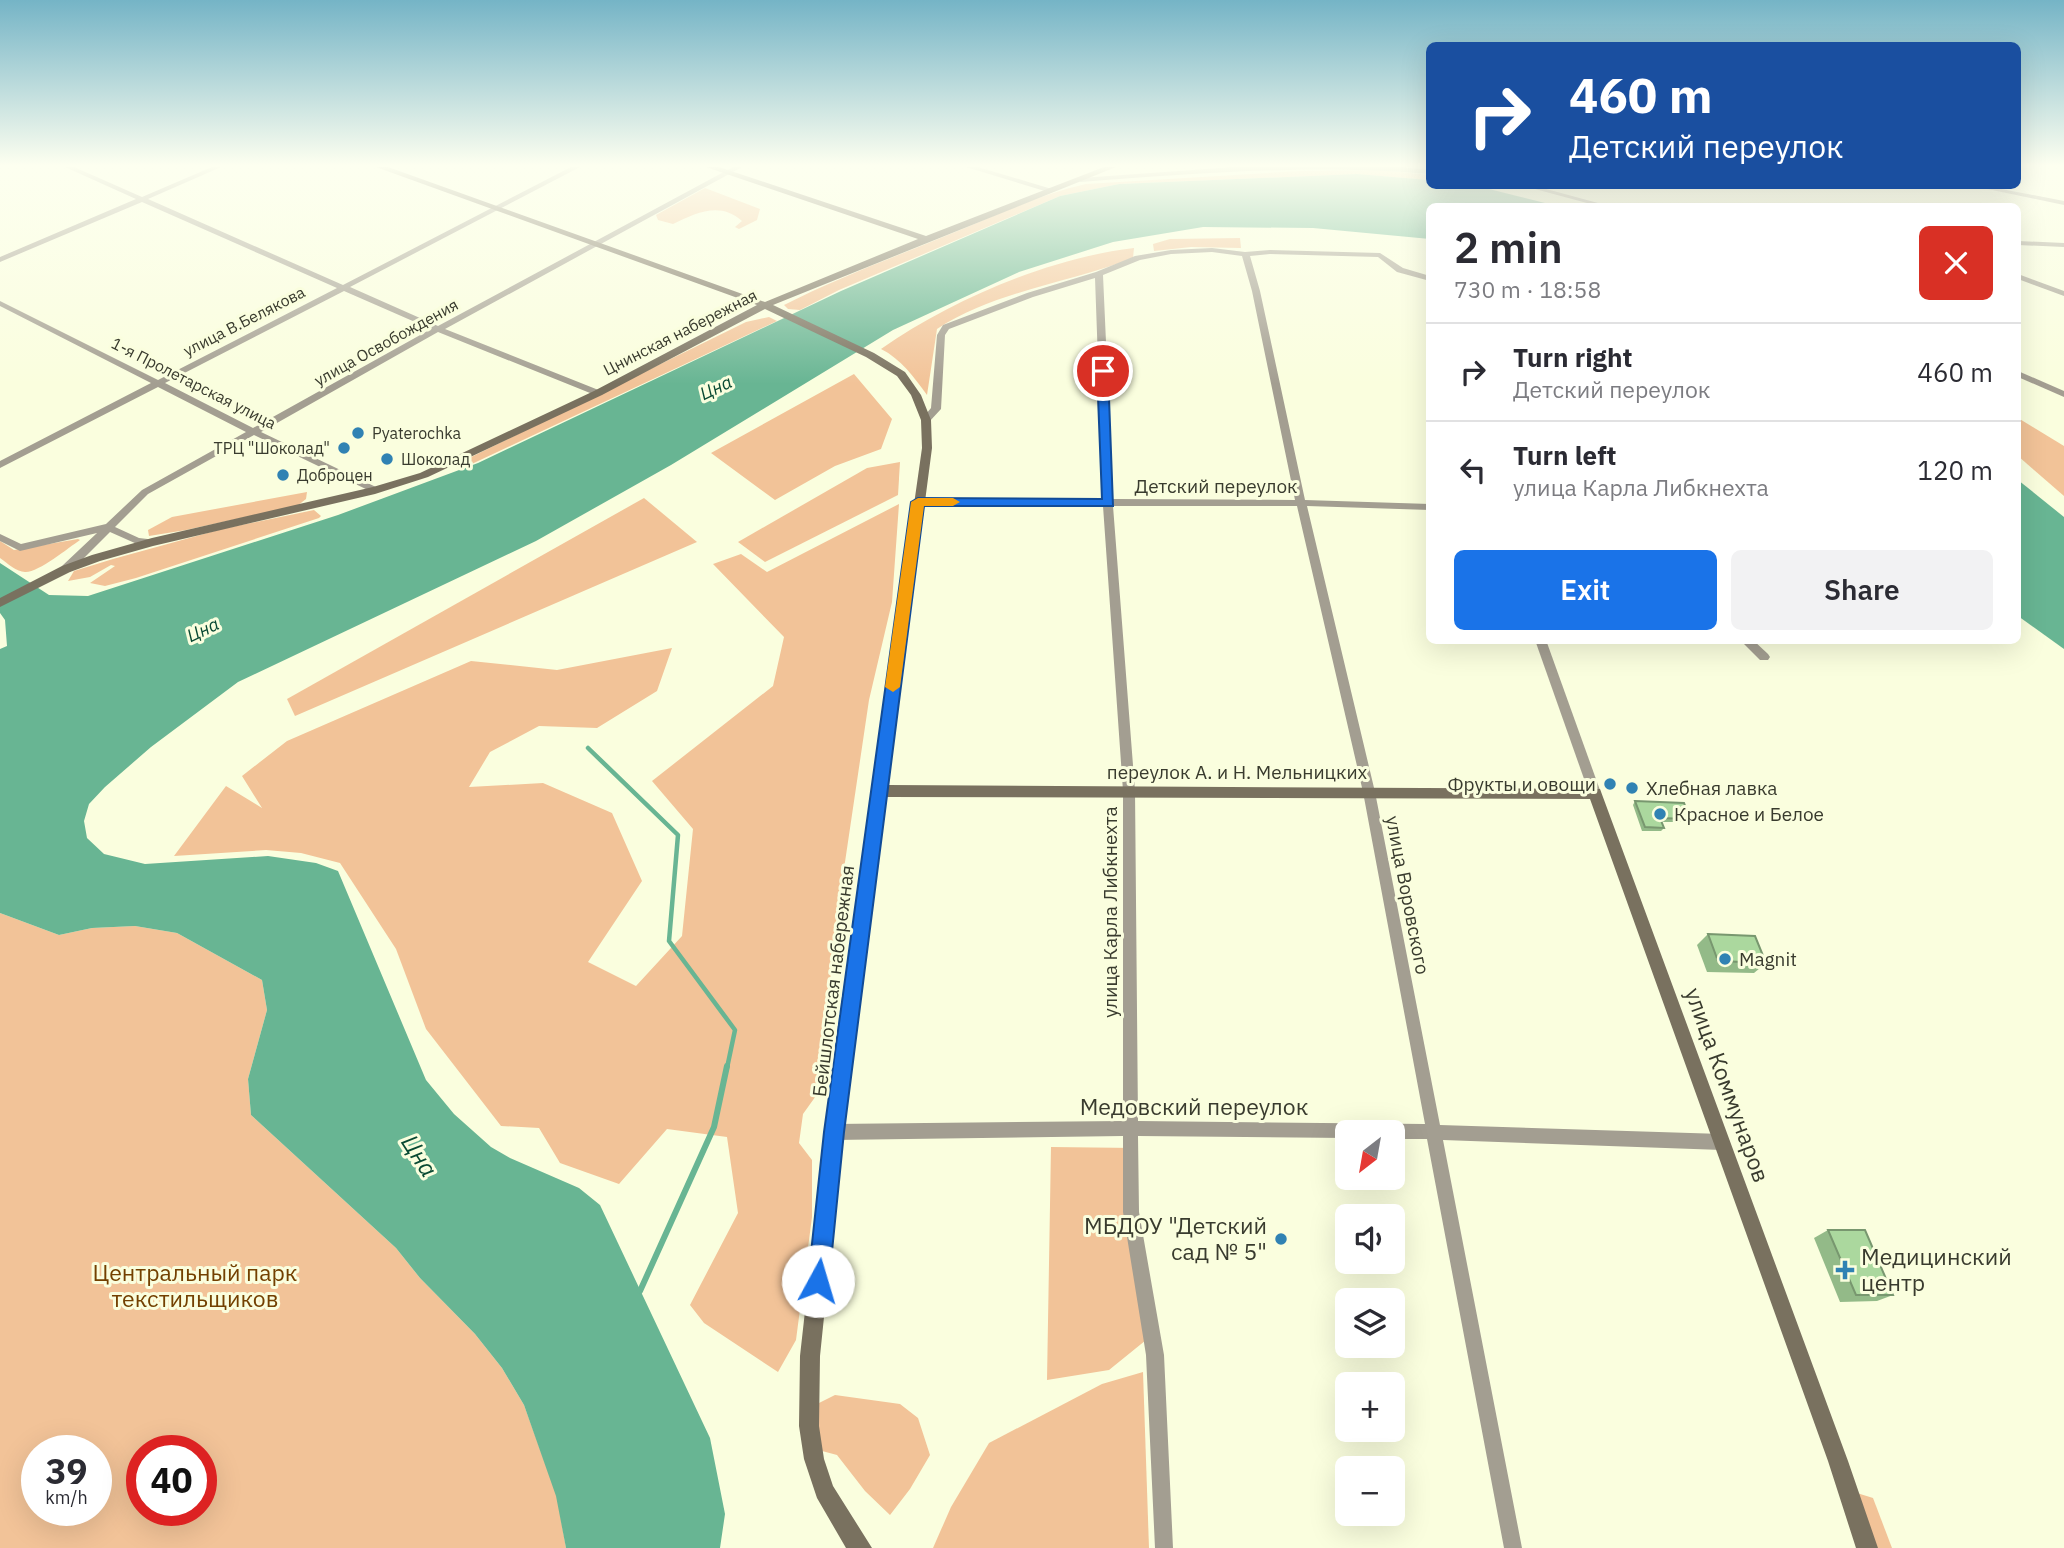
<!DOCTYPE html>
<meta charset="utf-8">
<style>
body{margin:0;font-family:"IBM Plex Sans",sans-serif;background:#f2f2f3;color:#2b2b33;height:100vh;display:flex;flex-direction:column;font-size:26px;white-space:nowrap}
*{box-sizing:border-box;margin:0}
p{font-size:23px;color:#7c7c81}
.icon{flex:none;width:38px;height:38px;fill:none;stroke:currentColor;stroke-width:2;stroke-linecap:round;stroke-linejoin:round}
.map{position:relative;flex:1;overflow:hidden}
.side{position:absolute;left:1426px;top:203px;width:595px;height:441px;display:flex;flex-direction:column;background:#fff;border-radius:10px;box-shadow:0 7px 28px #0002}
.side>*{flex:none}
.guide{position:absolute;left:1426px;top:42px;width:595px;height:147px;border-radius:10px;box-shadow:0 7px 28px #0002;background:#1a4fa0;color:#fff;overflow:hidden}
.needle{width:46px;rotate:211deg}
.buttons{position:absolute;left:1335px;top:1120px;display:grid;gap:14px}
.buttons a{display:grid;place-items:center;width:70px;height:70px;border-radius:10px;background:#fff;box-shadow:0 7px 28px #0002;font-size:35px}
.speed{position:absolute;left:21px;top:1435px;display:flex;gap:14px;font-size:35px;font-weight:700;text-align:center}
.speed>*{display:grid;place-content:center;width:91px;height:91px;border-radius:50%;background:#fff;box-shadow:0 7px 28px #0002;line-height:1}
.speed small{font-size:18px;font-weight:400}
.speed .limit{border:10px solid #d22;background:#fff;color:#111}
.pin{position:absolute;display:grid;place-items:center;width:60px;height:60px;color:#fff;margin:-30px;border:4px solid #fff;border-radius:50%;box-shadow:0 2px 7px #0007}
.me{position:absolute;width:77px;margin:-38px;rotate:6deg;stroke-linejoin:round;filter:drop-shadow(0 0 5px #0008)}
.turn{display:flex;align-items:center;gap:24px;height:147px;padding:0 28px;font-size:32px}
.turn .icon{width:91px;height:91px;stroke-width:2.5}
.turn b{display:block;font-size:49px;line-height:60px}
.round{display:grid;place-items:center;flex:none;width:74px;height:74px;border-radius:10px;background:#f2f2f3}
.head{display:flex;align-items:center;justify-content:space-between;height:119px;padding:0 28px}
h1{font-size:42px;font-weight:600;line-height:52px}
.primary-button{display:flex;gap:14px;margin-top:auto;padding:14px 28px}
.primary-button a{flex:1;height:80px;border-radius:10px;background:#1a73e8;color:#fff;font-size:28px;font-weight:600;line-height:80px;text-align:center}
.primary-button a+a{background:#f2f2f3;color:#2b2b33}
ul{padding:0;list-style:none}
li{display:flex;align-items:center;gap:21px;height:98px;padding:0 28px;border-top:2px solid #e1e1e2}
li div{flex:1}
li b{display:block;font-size:26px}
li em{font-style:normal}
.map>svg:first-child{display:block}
.green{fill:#f2c398;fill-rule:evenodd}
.water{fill:#68b593}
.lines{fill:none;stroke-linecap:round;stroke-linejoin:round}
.stream-far1{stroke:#68b593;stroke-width:4.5}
.stream{stroke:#68b593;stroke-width:6}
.street{fill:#a39e91;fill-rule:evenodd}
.secondary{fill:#79715f;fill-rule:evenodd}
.wall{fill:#93ba88}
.building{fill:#abd89e;stroke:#78976f;stroke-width:2}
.route{fill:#1a73e8;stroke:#114b97;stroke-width:2}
.slow{fill:#f59e0b}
.poi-dot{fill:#3082b3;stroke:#fafede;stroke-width:2.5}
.labels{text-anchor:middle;stroke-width:6;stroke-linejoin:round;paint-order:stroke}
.far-street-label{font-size:16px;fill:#393b2e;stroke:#fafede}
.far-poi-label{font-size:16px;fill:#393b2e;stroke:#fafede;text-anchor:start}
.far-water-label{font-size:18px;font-style:italic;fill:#094a33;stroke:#fafede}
.street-label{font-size:19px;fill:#393b2e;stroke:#fafede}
.poi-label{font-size:19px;fill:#393b2e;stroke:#fafede;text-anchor:start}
.near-street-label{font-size:23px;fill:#393b2e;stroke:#fafede}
.near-poi-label{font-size:23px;fill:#393b2e;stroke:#fafede;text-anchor:end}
.near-park-label{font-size:23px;fill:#734000;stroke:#fafede}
.near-water-label{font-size:24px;font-style:italic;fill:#094a33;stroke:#fafede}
</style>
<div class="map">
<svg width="2064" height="1548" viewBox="0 0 2064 1548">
<rect width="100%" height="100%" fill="#fafede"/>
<!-- green -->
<g class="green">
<path d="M1379,170L1430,175V180L1357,174L1119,184L1060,196L839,290L800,310L788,309L784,305C849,272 917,249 984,220C1017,206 1050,192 1086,184L1300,171Z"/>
<path d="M705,188L760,209L757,220L739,229L735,227L742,221C720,201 696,213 673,224L658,220L656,215Z"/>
<polygon points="1240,238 1241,248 1191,247 1154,251 1153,244 1170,239"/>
<path d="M1134,248L1133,258C1069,283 995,291 937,329L927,395C914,377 901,359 881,349C951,300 1049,258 1134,248Z"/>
<polygon points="769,317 777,321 459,470 457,464 746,322"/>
<polygon points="854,374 892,419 881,449 835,466 775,500 711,453"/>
<polygon points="2018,418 2064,446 2064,496 2018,456"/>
<polygon points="900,462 898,495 765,562 738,542 867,468"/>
<polygon points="307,492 306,499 297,506 186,530 149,536 148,530 172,517"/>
<polygon points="644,498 697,542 295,716 287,699"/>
<polygon points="899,504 892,602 869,700 837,916 818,1093 803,1114 799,1143 812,1160 812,1217 796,1340 778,1372 704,1323 690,1305 738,1213 727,1137 667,1129 619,1184 560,1163 539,1128 501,1126 426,1029 396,949 340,863 301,853 266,850 174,856 226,786 262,808 242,776 287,741 471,661 557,670 672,648 657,691 597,728 539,726 490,752 469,787 543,783 612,813 642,881 588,962 636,986 682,936 693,829 652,781 773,686 784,637 713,564 741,554 767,572"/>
<polygon points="314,510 321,516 319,518 136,578 105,586 90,583 115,566 111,565 90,577 68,581 74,571 113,559 222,529"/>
<path d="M78,539L80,540C68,548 38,573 25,572C17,572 7,563 0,558V541L14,550Z"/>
<path d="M0,913L59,935L92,928L135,926L177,933L262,980L267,1010L248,1079L251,1115L396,1248L420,1278L475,1334L502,1368L524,1405L557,1496L566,1548H0ZM37,1451H96V1510H37ZM142,1451H201V1510H142Z"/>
<polygon points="1051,1147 1136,1148 1128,1212 1151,1336 1109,1370 1047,1380"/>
<polygon points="1143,1372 1149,1548 933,1548 951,1507 989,1443 1102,1384"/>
<polygon points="835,1395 900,1404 918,1418 930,1455 910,1489 890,1515 865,1491 837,1455 822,1451 816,1419 819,1403"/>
<polygon points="1857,1493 1873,1498 1892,1548 1865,1548"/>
</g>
<!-- water -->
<g class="water">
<polygon points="1357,174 1430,180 1430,186 1477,186 1557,206 1430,206 1430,239 1313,228 1203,227 1113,242 1019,272 893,330 671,465 536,541 238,682 151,747 105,787 89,804 84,821 87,838 104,854 145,864 268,856 316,863 338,871 426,1080 454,1114 491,1147 510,1158 579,1188 600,1205 710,1438 725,1514 720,1548 566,1548 556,1496 524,1405 502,1368 475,1334 420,1278 396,1248 251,1115 248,1079 267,1010 262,980 177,933 135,926 92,928 59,935 0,913 0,649 7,646 5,620 0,613 0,563 49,595 88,596 338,515 478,463 841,291 1060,196 1119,184"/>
<polygon points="2018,480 2064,517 2064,649 2018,616"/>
</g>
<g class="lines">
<!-- stream-far1 -->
<polyline class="stream-far1" points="588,748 678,835 669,941 735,1030 727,1068"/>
<!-- stream -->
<polyline class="stream" points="640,1291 714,1127 727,1066"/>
<!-- street -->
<g class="street">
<path d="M65,167H74L142,197L212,167H221L148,199L343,285L571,167H580L350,287L438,326L733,167H742L445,329L601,391V395H595L438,332L261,432L378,488V492H372L254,435L148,494L115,527L139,538L156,540V544H137L110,532L70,572H62L61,569L62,566L97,533L20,551L0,541V534L21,544L106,524L142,490L246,432L158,387L0,468V461L151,383L0,306V301L158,380L337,288L142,202L0,262V257L136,199ZM344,291L431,329L253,428L165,383Z"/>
<polygon points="966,167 978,167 1055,190 1048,192"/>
<path d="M1234,167H1399L1430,170V174C1313,164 1197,173 1081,182L1077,180L1081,178Z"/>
<polygon points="1524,186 1535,186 1609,206 1598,206"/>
<polygon points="1973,186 1986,186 2064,201 2064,205"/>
<polygon points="2018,241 2064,243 2064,247 2018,245"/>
<path d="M1212,248L1245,252L1270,250L1380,253L1403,268L1430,276V281L1397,272L1378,257L1270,254L1250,256L1260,291L1305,500L1430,504V510L1307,506L1375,792L1440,1125L1722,1134L1727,1137L1730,1142L1727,1147L1722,1150L1443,1140L1522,1548H1504L1427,1139H1393V1132H1348V1138L1138,1136L1139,1212L1164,1355L1173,1548H1155L1146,1355L1123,1212V1136L834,1140L829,1137L826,1132L829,1127L834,1124L1123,1121V791L1103,506L918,505L913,502L918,499H1103L1095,278L1033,297L949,329L945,335L941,409L929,422H923L921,420L931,408L937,335L943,325L1027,293L1096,272L1135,256L1171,250ZM1212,252L1242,256L1252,291L1295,500L1113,499L1103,275L1140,260L1171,254ZM1113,506H1297L1363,792L1425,1124L1138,1121L1135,791Z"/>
<polygon points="2018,274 2064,291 2064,296 2018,279"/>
<polygon points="2018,371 2064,391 2064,397 2018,377"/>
<polygon points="1535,640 1546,640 1601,793 1599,797 1591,797 1589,793"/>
<polygon points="1740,640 1753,640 1768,654 1770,657 1768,660 1760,660"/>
</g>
<!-- secondary -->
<polygon class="secondary" points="376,167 388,167 765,302 918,239 706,167 719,167 926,236 1104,167 1116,167 773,305 874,353 905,372 921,395 931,420 932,448 888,785 1600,789 1848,1461 1878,1548 1856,1548 1828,1461 1590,799 887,797 843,1132 820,1356 819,1426 824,1459 833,1486 872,1548 846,1548 817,1498 804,1459 799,1426 800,1356 825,1132 922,448 921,420 911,395 897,376 866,357 765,309 602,395 428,477 375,494 153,546 100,561 70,572 0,607 0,598 62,566 92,555 152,538 373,487 420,473 594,391 757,305"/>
</g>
<!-- wall -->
<g class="wall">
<polygon points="1635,801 1690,819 1687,822 1662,822 1664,828 1661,831 1642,831 1633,805"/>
<polygon points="1708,934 1766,963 1754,973 1707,972 1697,945"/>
<polygon points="1828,1230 1893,1295 1877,1301 1840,1302 1814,1238"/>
</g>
<!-- building -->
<g class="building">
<polygon points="1635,801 1684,803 1690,819 1660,818 1664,828 1645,827"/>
<polygon points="1708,934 1755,936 1766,963 1718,961"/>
<polygon points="1828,1230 1865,1230 1893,1295 1856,1295"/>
</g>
<!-- sky -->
<linearGradient id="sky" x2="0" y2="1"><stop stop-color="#75b4c6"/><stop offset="0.43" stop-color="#fdfff0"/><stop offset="1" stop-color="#fdfff0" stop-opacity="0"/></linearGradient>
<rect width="2064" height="384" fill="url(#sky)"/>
<!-- route -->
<polygon class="route" points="1103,368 1108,371 1113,506 924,506 844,1132 829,1281 826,1289 818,1292 811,1289 808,1281 824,1132 911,502 918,498 1102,499 1097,371"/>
<!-- slow -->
<polygon class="slow" points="918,498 953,498 960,502 953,506 924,506 900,687 893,692 885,687 911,502"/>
<!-- markers -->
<g class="poi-dot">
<circle cx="358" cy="433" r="7"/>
<circle cx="344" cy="448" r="7"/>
<circle cx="387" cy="459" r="7"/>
<circle cx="283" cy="475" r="7"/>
<circle cx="1610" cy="784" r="7"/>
<circle cx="1632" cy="788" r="7"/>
<circle cx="1660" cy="814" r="7"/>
<circle cx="1725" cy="959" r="7"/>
<circle cx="1281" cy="1239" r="7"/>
<path d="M1841.5 1259.5h7v7h7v7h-7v7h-7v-7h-7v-7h7z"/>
</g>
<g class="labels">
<!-- far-street labels -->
<g class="far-street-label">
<text transform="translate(244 321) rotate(-27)" y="6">улица В.Белякова</text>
<text transform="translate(680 332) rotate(-27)" y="6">Цнинская набережная</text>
<text transform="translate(386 342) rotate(-29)" y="6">улица Освобождения</text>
<text transform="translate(194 383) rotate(27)" y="6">1-я Пролетарская улица</text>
</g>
<!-- far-poi labels -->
<g class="far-poi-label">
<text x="372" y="439">Pyaterochka</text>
<text x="330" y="454" text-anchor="end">ТРЦ "Шоколад"</text>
<text x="401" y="465">Шоколад</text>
<text x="297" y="481">Доброцен</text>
</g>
<!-- far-water labels -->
<g class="far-water-label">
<text transform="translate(716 388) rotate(-25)" y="6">Цна</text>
<text transform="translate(203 630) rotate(-25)" y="6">Цна</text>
</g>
<!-- street labels -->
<g class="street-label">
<text x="1216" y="493">Детский переулок</text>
<text x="1237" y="779">переулок А. и Н. Мельницких</text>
<text transform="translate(1408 895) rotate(79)" y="7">улица Воровского</text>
<text transform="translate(1110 912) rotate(-90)" y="7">улица Карла Либкнехта</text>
<text transform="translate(833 981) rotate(-83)" y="7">Бейшлотская набережная</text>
</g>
<!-- poi labels -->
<g class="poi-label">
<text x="1596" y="791" text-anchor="end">Фрукты и овощи</text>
<text x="1646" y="795">Хлебная лавка</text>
<text x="1674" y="821">Красное и Белое</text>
<text x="1739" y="966">Magnit</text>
</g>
<!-- near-street labels -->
<g class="near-street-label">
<text transform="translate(1727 1085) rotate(70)" y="8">улица Коммунаров</text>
<text x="1194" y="1115">Медовский переулок</text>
</g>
<!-- near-poi labels -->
<g class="near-poi-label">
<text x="1267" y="1234">МБДОУ "Детский<tspan x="1267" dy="26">сад № 5"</tspan></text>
<text x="1861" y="1265" text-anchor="start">Медицинский<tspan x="1861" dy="26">центр</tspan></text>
</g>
<!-- near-park labels -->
<g class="near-park-label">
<text x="195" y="1281">Центральный парк<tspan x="195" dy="26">текстильщиков</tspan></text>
</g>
<!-- near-water labels -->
<g class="near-water-label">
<text transform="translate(419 1156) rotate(57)" y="8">Цна</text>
</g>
</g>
</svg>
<div class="buttons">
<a><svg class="needle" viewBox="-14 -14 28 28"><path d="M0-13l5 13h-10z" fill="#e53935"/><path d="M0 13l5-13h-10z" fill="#7c7c81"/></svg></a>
<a><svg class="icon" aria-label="sound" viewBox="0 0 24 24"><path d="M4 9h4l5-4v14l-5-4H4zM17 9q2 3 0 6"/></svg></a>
<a><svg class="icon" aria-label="layers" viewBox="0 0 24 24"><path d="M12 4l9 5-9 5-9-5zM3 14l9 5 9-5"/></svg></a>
<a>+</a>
<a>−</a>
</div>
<div class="speed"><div>39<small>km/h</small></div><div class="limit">40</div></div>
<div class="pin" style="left:1103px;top:371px;background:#d93025"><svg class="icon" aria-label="arrive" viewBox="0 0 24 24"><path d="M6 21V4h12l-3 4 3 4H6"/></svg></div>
<svg class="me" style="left:818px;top:1281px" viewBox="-20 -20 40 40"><circle r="19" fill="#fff"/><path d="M0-13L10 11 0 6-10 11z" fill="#1a73e8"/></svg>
<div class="guide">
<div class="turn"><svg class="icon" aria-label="right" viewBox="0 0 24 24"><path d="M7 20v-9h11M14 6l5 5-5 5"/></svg><div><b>460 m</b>Детский переулок</div></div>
</div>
<section class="side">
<div class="head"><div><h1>2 min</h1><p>730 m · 18:58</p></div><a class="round" style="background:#d93025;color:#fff"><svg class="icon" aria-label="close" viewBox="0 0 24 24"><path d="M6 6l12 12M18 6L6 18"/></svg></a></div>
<ul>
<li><svg class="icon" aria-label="right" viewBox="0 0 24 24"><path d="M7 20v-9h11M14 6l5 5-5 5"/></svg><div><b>Turn right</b><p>Детский переулок</p></div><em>460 m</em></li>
<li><svg class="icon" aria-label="left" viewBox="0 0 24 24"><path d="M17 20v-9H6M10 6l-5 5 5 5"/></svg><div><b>Turn left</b><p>улица Карла Либкнехта</p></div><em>120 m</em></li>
</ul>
<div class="primary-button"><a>Exit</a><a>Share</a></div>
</section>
</div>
